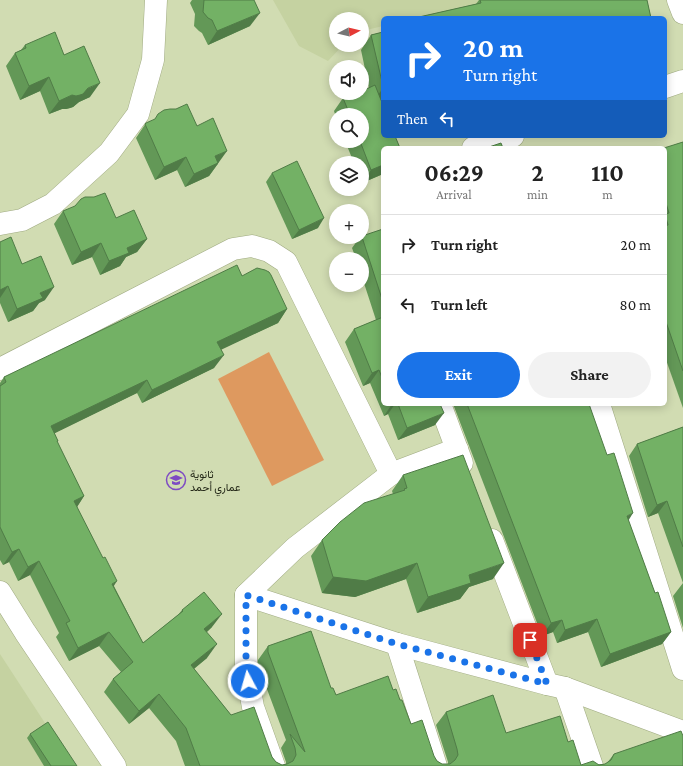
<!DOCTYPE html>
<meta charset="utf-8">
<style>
body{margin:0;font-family:"Crimson Pro",Vazirmatn,serif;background:#f2f2f2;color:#222;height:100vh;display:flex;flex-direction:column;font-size:15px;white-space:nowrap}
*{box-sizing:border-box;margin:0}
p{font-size:13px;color:#767676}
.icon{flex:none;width:22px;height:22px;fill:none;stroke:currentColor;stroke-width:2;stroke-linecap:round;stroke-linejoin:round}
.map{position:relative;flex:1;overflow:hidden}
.side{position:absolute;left:381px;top:146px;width:286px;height:260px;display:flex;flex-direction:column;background:#fff;border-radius:6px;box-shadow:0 2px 10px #0003}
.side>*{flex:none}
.top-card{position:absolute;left:381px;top:16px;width:286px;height:122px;border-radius:6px;box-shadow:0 2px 10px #0003;background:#1a73e8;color:#fff;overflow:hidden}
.needle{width:26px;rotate:83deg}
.tools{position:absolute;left:329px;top:12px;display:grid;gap:8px}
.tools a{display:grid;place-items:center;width:40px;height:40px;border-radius:50%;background:#fff;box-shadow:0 2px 10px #0003;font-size:20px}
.pin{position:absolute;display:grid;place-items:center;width:34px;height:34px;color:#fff;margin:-17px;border-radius:8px;box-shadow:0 2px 6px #0006}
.me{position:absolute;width:44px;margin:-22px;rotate:354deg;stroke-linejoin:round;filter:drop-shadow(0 0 3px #0008)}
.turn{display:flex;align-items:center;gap:14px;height:84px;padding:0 16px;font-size:18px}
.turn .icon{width:52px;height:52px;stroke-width:2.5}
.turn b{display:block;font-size:28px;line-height:34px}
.then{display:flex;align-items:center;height:38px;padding:0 16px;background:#0003;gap:8px;font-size:15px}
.eta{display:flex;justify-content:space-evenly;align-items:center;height:68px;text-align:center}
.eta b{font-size:24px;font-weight:700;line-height:28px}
.button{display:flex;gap:8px;margin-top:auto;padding:8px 16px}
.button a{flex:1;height:46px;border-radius:24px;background:#1a73e8;color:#fff;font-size:16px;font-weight:700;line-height:46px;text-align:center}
.button a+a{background:#f2f2f2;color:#222}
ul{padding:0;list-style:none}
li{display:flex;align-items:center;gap:12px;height:60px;padding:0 16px;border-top:1px solid #e0e0e0}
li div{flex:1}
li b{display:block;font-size:15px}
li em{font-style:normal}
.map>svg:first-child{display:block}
.built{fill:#c5d2a1}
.green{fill:#de995f}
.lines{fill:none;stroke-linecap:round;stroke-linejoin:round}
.street-casing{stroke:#9faa81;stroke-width:23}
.street{stroke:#fff;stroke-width:22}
.wall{fill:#639857}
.shaded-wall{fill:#507c47}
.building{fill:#73b165;stroke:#507c47}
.route{stroke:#1a73e8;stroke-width:7;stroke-dasharray:0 12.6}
.labels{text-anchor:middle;stroke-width:3;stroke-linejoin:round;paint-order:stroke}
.poi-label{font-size:11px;fill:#262a1a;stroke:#d1dcb2;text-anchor:start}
</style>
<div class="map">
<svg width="683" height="766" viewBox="0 0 683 766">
<rect width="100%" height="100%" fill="#d1dcb2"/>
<!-- built -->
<g class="built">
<polygon points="273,0 493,0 417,18 383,18 383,26 362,31 362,19 336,19 336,45 343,45 328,61 299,46"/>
<polygon points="0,654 73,766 0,766"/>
</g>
<!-- green -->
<polygon class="green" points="269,352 324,460 272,486 218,379"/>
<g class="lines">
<defs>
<g id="street">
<polyline points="678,0 683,13"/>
<polyline points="665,87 683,81"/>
<polyline points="473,148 513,136"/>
<polyline points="0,224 22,220 53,204 109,153 138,114 153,60 156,0"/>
<polyline points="0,369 233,249 252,246 269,251 286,262 391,474"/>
<polyline points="440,404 462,463"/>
<polyline points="599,404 683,669"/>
<polyline points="492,540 547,684"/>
<polyline points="0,592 25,632 115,766"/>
<polyline points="246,595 397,644 547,684 565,688 683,732"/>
<polyline points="397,644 436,766"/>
<polyline points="565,688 592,766"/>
<polyline points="274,766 253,707 246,669 246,595 295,548 391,474 457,449"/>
</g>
</defs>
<!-- street casing -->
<use href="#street" class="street-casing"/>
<!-- street -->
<use href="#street" class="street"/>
</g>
<!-- wall -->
<g class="wall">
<polygon points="192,0 255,0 254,0 250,26 208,45 202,33 199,31 194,26 195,14 190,3"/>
<polygon points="479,0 647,0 651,18 419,18 419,17 476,4"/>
<polygon points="383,32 383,100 381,100 383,148 383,174 362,183 362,163 354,163 345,141 362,141 362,115 336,115 336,117 334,111 343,98 369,88 361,50 371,35"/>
<polygon points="25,45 64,55 90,97 79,102 73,107 70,108 66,109 62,109 49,114 40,91 20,100 6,66 15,53 21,50"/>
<polygon points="146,123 197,126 218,164 217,165 209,176 185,187 177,170 155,180 136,138"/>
<polygon points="683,142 683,408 665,357 665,148"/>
<polygon points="272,173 318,228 292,239 266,182"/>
<polygon points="63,211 116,218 147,239 137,252 126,257 120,266 100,275 92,257 72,265 54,224"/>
<polygon points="383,229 383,404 440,404 435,425 398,440 388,414 384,416 370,383 363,386 345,342 354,329 376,320 362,277 362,259 356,259 352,248 360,237 362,237"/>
<polygon points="0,242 22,264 45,300 39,303 33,311 8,322 0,303"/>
<polygon points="242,276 287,309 278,323 221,349 214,368 142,403 137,393 54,433 58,441 57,442 84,496 77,507 114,586 143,643 178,615 182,610 212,627 207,632 207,658 194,669 231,715 272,757 276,762 282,765 286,764 286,762 281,748 286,740 258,665 258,660 268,646 331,688 336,695 393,690 400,700 411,724 437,761 442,764 448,764 448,762 436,725 446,712 506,733 568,742 581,765 605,764 607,763 614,754 683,766 185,766 176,741 149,708 129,724 104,692 113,679 121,672 99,646 69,661 56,637 59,633 30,575 18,581 9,562 3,565 0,560 0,383 4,377"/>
<polygon points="453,404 589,404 628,520 655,593 671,632 662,644 601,667 588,632 557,643 553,632 542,636"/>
<polygon points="683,427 683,628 673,596 683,583 658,513 648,517 629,456 637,444"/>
<polygon points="403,475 493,579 469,587 460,599 417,613 406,579 355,597 322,593 311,556 322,540 393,494 392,491"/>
<polygon points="30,734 77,766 44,766 27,738"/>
</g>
<!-- shaded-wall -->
<g class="shaded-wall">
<polygon points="260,13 250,26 208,45 217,31"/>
<polygon points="49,77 40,91 20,100 29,86"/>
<polygon points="100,83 90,97 79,102 73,107 70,108 66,109 62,109 49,114 59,101"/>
<polygon points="383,88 383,100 373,102"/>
<polygon points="227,151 209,176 185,187 194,174 215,156"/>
<polygon points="186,157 177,170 155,180 164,167"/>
<polygon points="383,165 383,174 362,183 371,170"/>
<polygon points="324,218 318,228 292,239 299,230"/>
<polygon points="147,239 137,252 126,257 120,266 100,275 109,261 127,248"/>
<polygon points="101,243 92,257 72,265 81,252"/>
<polygon points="8,286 0,298 0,290"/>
<polygon points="54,287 45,300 39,303 33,311 8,322 17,309 40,293"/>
<polygon points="287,309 278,323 208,356 217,342"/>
<polygon points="224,355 214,368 142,403 152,390"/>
<polygon points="379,370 370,383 363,386 372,373"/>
<polygon points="147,380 137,393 41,440 51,426"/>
<polygon points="392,404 395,404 388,414 384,416"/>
<polygon points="444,413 435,425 398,440 407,428"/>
<polygon points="84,496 75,510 74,501"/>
<polygon points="667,501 658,513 648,517 657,505"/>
<polygon points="633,513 625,526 627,516"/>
<polygon points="19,549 9,562 3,565 12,552"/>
<polygon points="39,561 30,575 18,581 28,567"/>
<polygon points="417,563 406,579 355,597 322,593 333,577"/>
<polygon points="504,563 493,579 469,587 460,599 417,613 428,597 469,575"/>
<polygon points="117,581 108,595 112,584"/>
<polygon points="222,614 212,627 195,642 204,629"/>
<polygon points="597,619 588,632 557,643 565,630"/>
<polygon points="562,620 553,632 542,636 551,623"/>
<polygon points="109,632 99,646 69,661 78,648"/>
<polygon points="671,632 662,644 601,667 610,654"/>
<polygon points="217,644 207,658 181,679 191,665"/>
<polygon points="159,694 149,708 129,724 139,711"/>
</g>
<!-- building -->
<g class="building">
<polygon points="204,0 254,0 260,13 217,31 212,20 208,18 203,12"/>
<polygon points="480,0 647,0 651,18 419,18 419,17 481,3"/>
<polygon points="55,32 64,55 84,46 100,83 88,88 83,94 80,95 76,96 72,95 59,101 49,77 29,86 15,53 26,48 25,45"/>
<polygon points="383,32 383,86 371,35"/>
<polygon points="375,85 383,105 383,136 395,136 400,148 383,148 383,165 371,170 360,141 362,141 362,115 350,115 343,98 356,93 362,93 362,91"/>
<polygon points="187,104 197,126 213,118 227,151 215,156 218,163 194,174 186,157 164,167 145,124 146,123 155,119 158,114 164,110 170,109 176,109"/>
<polygon points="683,142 683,371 665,319 665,226 668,225 665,214 669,213 665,200 665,148 664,148"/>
<polygon points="501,143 503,148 486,148"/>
<polygon points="297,161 324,218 299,230 272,173"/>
<polygon points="105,193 116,218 134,210 147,239 127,248 129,253 109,261 101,243 81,252 63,211 75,206 81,199 85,197 94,197"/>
<polygon points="383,229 383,302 362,237 362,236"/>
<polygon points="11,237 22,264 41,256 54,287 40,293 43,298 17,309 8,286 0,290 0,242"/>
<polygon points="237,265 242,276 257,268 265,270 269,272 271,275 287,309 217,342 224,355 152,390 147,380 51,426 58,441 57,441 84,496 74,501 103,558 105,557 117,581 112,584 143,643 183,611 182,610 204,592 222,614 204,629 217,644 191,665 231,715 254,707 272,757 276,762 282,765 287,764 293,761 296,755 295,748 290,734 305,752 268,652 268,646 311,631 331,688 333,688 336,695 388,676 393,690 396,689 400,700 402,700 411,724 422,720 434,756 437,761 442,764 450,764 455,760 458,755 457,749 446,712 493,695 506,733 560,716 568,742 573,740 581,765 593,761 599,765 605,764 611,760 614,754 681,731 683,736 683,766 200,766 186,728 159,694 139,711 113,679 133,662 109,632 78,648 66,623 70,621 39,561 28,567 19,549 12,552 0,527 0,386 6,382 4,377"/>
<polygon points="383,317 383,380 379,370 372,373 354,329"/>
<polygon points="398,404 440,404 444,413 407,428"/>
<polygon points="467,404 589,404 607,455 614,453 633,513 627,516 655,593 658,592 671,632 610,654 597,619 565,630 562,620 551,623"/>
<polygon points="683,427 683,547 667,501 657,505 637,444"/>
<polygon points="463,455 504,563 469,575 471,583 428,597 417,563 366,581 333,577 322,540 340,522 364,503 405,490 404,489 407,488 403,475"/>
<polygon points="48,722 77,766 51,766 30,734"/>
</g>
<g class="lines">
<!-- route -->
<polyline class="route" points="248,681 246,668 246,595 397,644 547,684 530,640"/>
</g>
<!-- icons -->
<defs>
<symbol id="school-ring" viewBox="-11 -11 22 22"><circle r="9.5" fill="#d1dcb2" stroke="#7e4bc3" stroke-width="1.5"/><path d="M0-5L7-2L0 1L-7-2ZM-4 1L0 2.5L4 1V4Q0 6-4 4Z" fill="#7e4bc3"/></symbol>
</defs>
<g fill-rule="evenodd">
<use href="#school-ring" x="165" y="469" width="22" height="22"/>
</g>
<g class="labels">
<!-- poi labels -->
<g class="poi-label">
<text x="190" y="478">ثانوية<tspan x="190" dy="13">عماري أحمد</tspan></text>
</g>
</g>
</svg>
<div class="tools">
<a><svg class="needle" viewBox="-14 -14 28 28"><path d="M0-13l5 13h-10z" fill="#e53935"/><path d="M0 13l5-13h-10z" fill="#767676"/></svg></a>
<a><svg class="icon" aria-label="sound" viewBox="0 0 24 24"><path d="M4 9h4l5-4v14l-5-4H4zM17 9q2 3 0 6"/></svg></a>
<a><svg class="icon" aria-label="search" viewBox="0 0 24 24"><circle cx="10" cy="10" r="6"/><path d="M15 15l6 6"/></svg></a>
<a><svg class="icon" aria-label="layers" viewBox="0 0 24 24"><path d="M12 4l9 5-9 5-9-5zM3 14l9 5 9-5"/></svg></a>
<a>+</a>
<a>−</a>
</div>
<div class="pin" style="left:530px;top:640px;background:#d93025"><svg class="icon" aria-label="arrive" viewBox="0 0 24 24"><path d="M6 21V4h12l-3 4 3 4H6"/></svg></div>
<svg class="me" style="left:248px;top:681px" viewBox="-20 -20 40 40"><circle r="17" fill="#1a73e8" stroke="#fff" stroke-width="3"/><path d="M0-11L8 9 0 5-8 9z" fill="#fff"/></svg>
<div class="top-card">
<div class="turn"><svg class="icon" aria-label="right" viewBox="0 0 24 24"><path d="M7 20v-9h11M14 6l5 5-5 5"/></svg><div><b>20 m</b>Turn right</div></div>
<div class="then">Then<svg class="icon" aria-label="left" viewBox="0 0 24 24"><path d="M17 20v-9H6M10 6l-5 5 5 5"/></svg></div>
</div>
<section class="side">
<div class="eta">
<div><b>06:29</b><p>Arrival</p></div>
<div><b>2</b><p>min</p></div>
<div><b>110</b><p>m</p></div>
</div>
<ul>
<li><svg class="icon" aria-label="right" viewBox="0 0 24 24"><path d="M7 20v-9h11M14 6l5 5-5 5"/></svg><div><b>Turn right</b></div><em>20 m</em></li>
<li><svg class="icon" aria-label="left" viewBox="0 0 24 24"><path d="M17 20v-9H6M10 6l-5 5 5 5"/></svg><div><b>Turn left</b></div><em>80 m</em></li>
</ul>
<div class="button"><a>Exit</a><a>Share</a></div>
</section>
</div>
